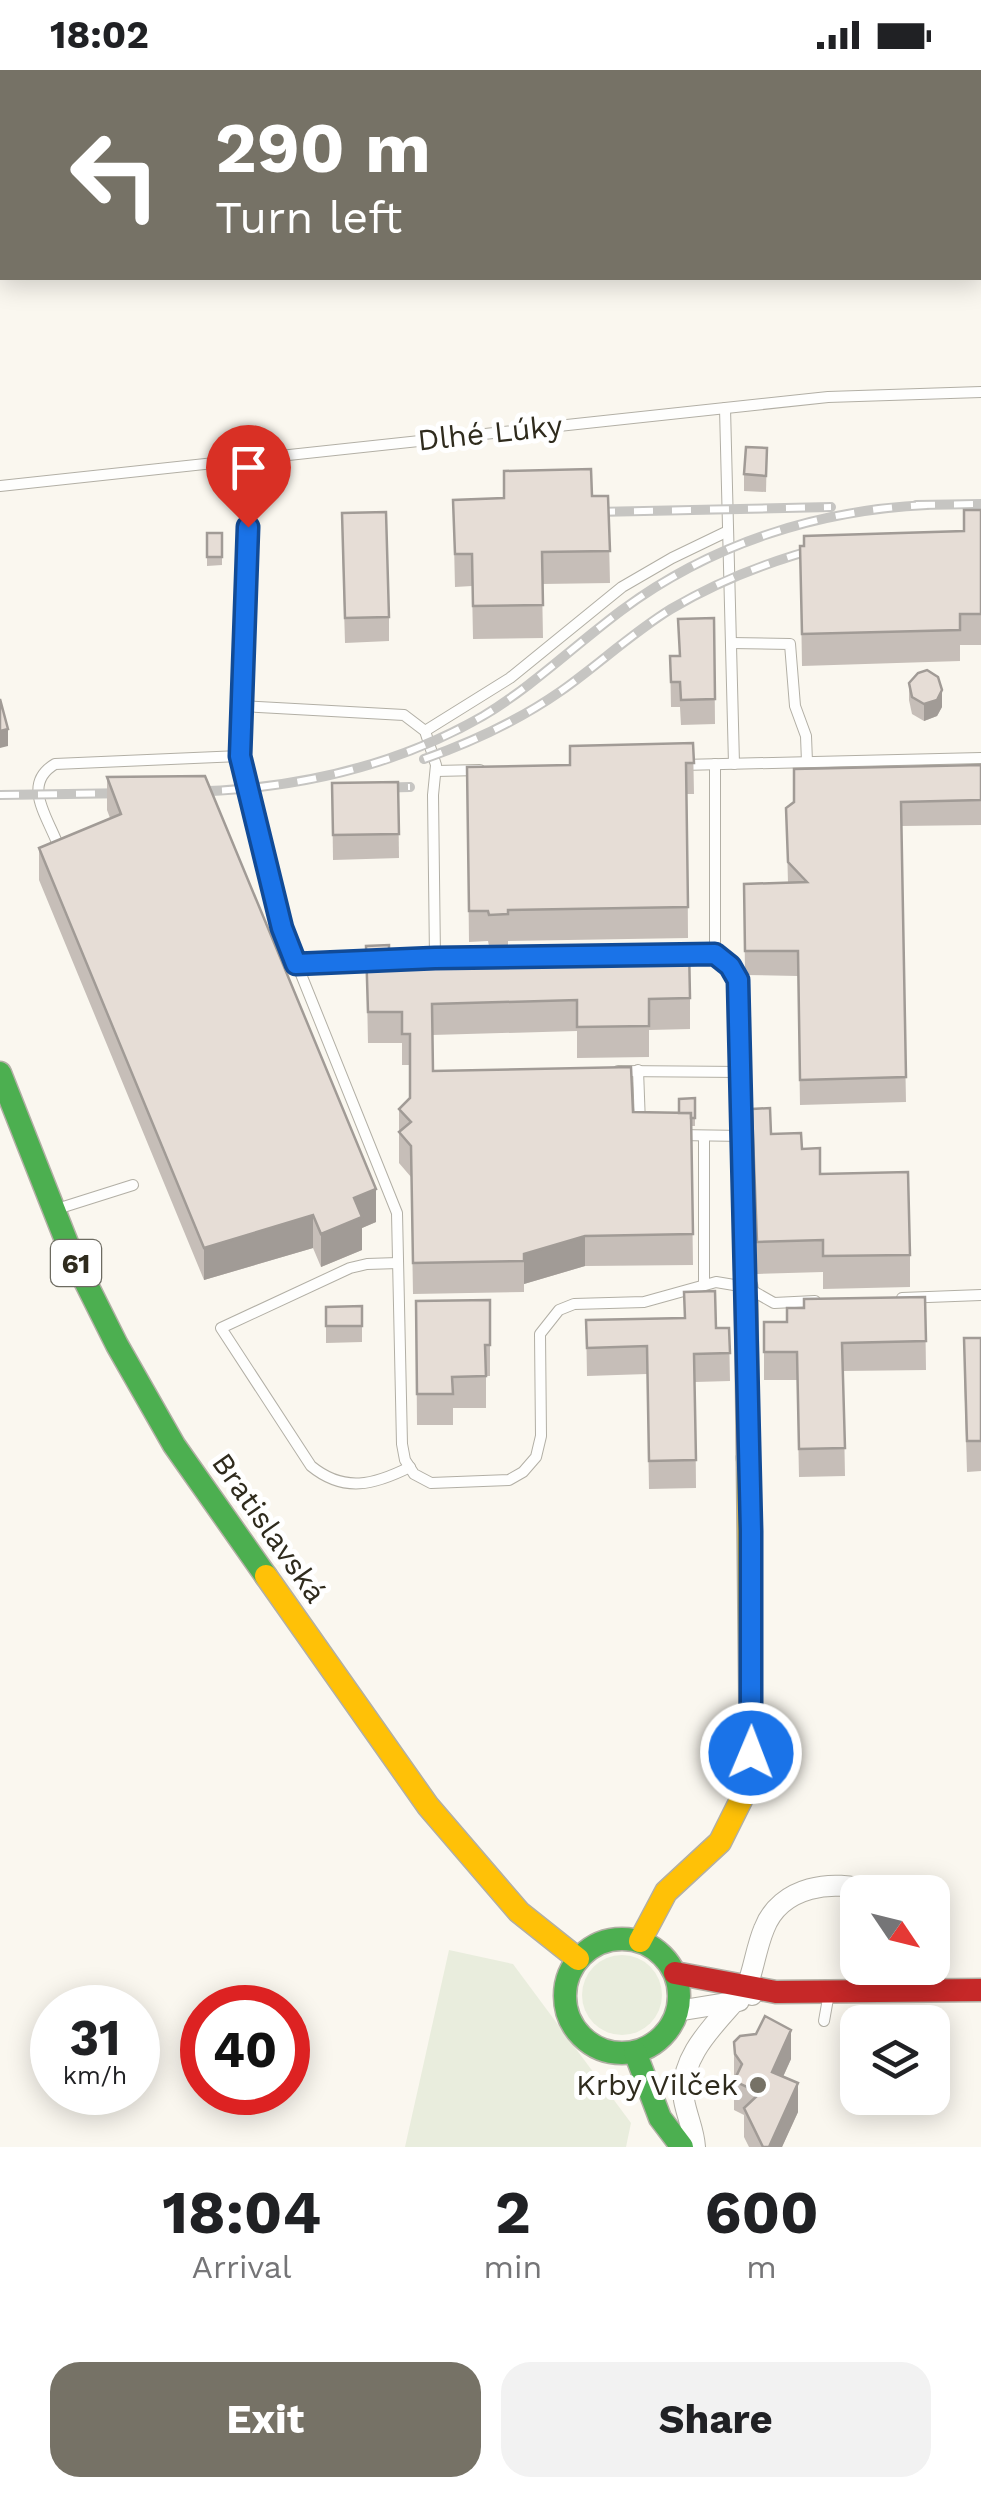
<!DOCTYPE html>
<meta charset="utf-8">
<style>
body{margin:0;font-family:"Work Sans",sans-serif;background:#f2f2f2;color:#202124;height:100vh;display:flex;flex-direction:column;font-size:38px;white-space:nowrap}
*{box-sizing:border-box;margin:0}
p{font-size:32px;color:#757577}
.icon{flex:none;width:55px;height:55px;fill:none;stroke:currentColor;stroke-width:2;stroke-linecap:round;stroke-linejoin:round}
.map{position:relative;height:2077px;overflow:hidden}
.side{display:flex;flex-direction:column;background:#fff;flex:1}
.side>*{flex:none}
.banner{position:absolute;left:0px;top:0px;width:982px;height:210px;box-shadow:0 5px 25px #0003;background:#767266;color:#fff;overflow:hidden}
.needle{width:65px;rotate:125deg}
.fabs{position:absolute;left:840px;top:1805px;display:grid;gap:20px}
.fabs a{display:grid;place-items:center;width:110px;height:110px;border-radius:20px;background:#fff;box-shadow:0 5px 25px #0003;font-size:50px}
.speed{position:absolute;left:30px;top:1915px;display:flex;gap:20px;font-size:50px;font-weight:700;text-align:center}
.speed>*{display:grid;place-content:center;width:130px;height:130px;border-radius:50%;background:#fff;box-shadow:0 5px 25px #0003;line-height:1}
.speed small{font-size:25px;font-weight:400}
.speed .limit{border:15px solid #d22;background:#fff;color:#111}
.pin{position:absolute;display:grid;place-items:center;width:85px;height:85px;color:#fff;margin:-102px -42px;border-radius:50% 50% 50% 0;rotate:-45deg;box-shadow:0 0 10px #0007}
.pin .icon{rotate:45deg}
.me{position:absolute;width:110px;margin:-55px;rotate:1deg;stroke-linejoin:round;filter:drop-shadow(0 0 8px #0008)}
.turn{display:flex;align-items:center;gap:35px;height:210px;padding:0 50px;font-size:45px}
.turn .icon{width:130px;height:130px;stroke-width:2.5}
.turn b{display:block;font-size:70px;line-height:85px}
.eta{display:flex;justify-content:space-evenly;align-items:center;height:170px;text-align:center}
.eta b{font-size:60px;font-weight:700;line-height:70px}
.primary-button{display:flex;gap:20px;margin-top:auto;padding:20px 50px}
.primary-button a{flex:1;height:115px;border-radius:30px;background:#767266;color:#fff;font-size:40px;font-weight:700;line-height:115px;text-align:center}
.primary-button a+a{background:#f2f2f2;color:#202124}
.status{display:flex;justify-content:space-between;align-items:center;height:70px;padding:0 50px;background:#fff;direction:ltr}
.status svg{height:28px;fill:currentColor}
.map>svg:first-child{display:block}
.green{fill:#e9eddd}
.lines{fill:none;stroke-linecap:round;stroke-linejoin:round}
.lane-casing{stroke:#b2afa5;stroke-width:12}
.street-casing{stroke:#b2afa5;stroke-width:22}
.fast-casing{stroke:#b2afa5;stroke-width:25}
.slow-casing{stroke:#b2afa5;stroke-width:25}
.jam-casing{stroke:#b2afa5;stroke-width:25}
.lane{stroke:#fefefd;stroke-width:10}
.street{stroke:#fefefd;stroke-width:20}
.fast{stroke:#4caf50;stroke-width:22}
.slow{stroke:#ffc107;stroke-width:22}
.jam{stroke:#c62828;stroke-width:22}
.rail-casing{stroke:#c6c5c2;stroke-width:10}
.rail{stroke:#fff;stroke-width:6;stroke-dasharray:19;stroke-linecap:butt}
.wall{fill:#c6beb8}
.shaded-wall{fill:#a19b96}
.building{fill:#e6ddd6;stroke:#a19b96;stroke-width:2.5}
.route-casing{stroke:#114b97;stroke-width:25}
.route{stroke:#1a73e8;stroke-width:18}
.poi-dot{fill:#767266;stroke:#fff;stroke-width:4}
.labels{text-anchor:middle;stroke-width:10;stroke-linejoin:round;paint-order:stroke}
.shield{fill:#fff;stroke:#6d6b61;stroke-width:2.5}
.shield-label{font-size:28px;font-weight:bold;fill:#2f2b1d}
.street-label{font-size:30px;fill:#2f2b1d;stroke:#fff}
.poi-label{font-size:30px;fill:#2f2b1d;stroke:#fff;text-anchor:end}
</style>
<div class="status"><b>18:02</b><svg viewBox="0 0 49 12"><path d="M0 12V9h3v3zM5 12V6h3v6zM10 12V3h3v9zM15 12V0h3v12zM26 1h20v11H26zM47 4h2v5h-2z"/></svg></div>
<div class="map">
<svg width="981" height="2077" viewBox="0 0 981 2077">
<rect width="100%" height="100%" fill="#faf7ef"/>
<!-- green -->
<g class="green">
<polygon points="449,1880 513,1894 631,2053 626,2077 405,2077"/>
<circle cx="622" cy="1925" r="40"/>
</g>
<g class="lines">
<defs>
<g id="lane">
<polyline points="725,338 734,694"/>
<polyline points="241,390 248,457 240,686 282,857 397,1143 402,1374 405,1390 414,1404 431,1413 509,1410 523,1402 536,1387 541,1366 540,1264 559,1240 574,1234 644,1232 716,1212 746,1217 774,1233 815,1231"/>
<polyline points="0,416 828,327 981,322"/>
<polyline points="731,573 790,574 795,636 806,666 807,692"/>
<polyline points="242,636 404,645 425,661 436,695 433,725 435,888 425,889"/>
<polyline points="425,661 510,608 622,517 672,488 728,461"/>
<polyline points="682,695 981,688"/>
<polyline points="436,701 480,700"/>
<path d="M56,770C45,743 23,713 55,694L240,686"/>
<path d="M715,884C730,895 738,904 741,923L746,1213"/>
<polyline points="565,886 715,884 715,694"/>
<polyline points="296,894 378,891"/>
<polyline points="638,1000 640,1054"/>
<polyline points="618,1001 742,1002"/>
<polyline points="678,1065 744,1066"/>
<polyline points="704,1066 704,1215"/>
<polyline points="57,1139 133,1115"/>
<path d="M398,1193L367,1194L350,1198L221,1258L311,1396C344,1423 374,1415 410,1397"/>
<polyline points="902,1228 981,1225"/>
<polyline points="824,1951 829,1923"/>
</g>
<g id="street">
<polyline points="894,1920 894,1898"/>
<path d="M752,1925L746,1919C754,1899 756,1878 764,1859C780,1816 834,1808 871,1822"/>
<polyline points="677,1941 739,1931"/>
<path d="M695,2077C694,2060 687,2047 684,2030C678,1991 710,1959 734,1932"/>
</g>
<g id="fast">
<polyline points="0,1003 71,1183 117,1275 174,1375 266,1506"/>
<circle cx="622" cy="1926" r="57"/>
<polyline points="635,1982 660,2048 682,2077"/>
</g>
<g id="slow">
<polyline points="266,1506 428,1736 519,1842 578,1889"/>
<polyline points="640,1871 666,1822 720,1772 741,1730 751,1683 748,1388"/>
</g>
<g id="jam">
<polyline points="746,1217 748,1388"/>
<polyline points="675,1903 776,1922 981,1920"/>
</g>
</defs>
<!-- lane casing -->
<use href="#lane" class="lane-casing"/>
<!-- street casing -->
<use href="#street" class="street-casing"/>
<!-- fast casing -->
<use href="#fast" class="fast-casing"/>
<!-- slow casing -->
<use href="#slow" class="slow-casing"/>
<!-- jam casing -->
<use href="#jam" class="jam-casing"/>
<!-- lane -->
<use href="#lane" class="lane"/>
<!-- street -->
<use href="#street" class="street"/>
<!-- fast -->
<use href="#fast" class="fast"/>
<!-- slow -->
<use href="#slow" class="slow"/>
<!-- jam -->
<use href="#jam" class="jam"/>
<defs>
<g id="rail">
<polyline points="916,435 981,434"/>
<polyline points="596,442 831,437"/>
<path d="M424,689C472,672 518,651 561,621C598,595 632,563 671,539C720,510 773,490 827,476"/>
<polyline points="370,718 410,717"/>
<path d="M184,722C289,720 391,699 483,646C533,616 575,575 622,540C711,474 817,440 927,435"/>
<polyline points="0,725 134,723"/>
</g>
</defs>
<!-- rail casing -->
<use href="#rail" class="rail-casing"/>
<!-- rail -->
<use href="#rail" class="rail"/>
</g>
<!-- wall -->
<g class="wall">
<polygon points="980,37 981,37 980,117"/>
<polygon points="767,378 766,422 744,421 744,404"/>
<polygon points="608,426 610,513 542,514 543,568 473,569 472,516 455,517 453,430"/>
<polygon points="981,440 981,575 960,575 960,591 802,596 800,476 964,461"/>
<polygon points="207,463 222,463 222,495 207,496"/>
<polygon points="342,468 389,547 389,571 345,573"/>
<polygon points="714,548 715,654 681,655 680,637 671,637 670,586 679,586"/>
<polygon points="909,613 942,637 937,646 924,651 912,644 909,630"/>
<polygon points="693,673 694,724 687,724 688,868 508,871 508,875 489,876 488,871 469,872 467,697 570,695"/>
<polygon points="981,695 981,755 901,756 906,1032 800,1035 798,906 745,905 744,814 788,813 786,738"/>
<polygon points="107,707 376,1152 362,1158 362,1180 321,1197 313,1178 204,1210 39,810 39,778 110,748 107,740"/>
<polygon points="398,712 399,788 333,790 332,713"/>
<polygon points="366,876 389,882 431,888 576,891 690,928 690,959 649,960 649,987 577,988 577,961 432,965 433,1001 633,1042 679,1043 695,1028 695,1056 691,1056 693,1195 585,1196 524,1214 524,1222 413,1224 411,1107 399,1093 399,1039 410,1028 410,995 402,995 402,973 368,973"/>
<polygon points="752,1039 771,1064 802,1079 820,1104 910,1185 910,1217 823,1219 823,1202 757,1204"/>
<polygon points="925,1227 926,1300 843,1301 845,1406 799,1407 797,1310 764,1310 764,1252 787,1252 804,1238"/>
<polygon points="490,1230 490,1306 486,1306 486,1338 453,1338 453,1355 417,1355 416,1231"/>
<polygon points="326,1237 362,1256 362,1272 326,1273"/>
<polygon points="586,1250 729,1258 730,1311 695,1312 696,1418 649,1419 647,1304 587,1306"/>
<polygon points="981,1268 981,1401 967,1402 964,1299"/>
<polygon points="734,1972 791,1989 783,2007 798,2042 782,2077 749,2077 744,2067 744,2045 734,2040"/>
</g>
<!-- shaded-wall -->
<g class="shaded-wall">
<polygon points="942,620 942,637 937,646 924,651 924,634"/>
<polygon points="8,659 8,676 0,678 0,661"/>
<polygon points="376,1119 376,1152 362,1158 362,1180 321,1197 321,1164 354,1128"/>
<polygon points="313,1145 313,1178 204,1210 204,1178"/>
<polygon points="585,1166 585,1196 524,1214 524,1184"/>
<polygon points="791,1960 791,1989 772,2031 772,2002"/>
<polygon points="798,2013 798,2042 782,2077 769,2077"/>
</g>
<!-- building -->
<g class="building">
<rect x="879" y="0" width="47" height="2"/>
<polygon points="980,37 981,37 980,84"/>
<polygon points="746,377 767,378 766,406 744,404"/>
<polygon points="591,399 592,426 608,426 610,481 542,482 543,535 473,536 472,484 455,484 453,430 504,428 504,401"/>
<polygon points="964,440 981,440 981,544 960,544 960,560 802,564 800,476 804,476 804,466 964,461"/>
<polygon points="386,442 389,547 345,548 342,443"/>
<rect x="207" y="463" width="15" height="24"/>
<polygon points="714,548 715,629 681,630 680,612 671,612 670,586 680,586 678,549"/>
<polygon points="927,600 938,607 942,620 937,630 924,634 912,627 909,613 918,603"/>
<polygon points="0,629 8,659 0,661"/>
<polygon points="693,673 694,693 686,693 688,837 508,840 508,844 489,845 488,841 469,841 467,697 570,695 570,676"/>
<polygon points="981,695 981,730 901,732 906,1007 800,1010 798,881 745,881 744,814 807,812 788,792 786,738 794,732 794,699"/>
<polygon points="205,706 376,1119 354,1128 362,1147 321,1164 313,1145 204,1178 39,778 121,744 107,707"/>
<polygon points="398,712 399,764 333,765 332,713"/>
<polygon points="389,875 389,882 430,881 431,888 576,885 576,891 667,889 666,876 689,876 690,928 649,929 649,956 577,957 577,930 432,934 433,1001 631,997 633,1042 691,1043 693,1164 585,1166 524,1184 524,1191 413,1193 411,1076 399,1062 411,1052 399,1039 410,1028 410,964 402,964 402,942 368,942 366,876"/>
<polygon points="695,1028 695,1048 691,1048 691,1043 679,1043 679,1029"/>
<polygon points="770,1038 771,1064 801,1063 802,1079 820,1078 820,1104 908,1102 910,1185 823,1186 823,1170 757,1172 752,1039"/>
<polygon points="715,1221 716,1258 729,1258 730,1283 694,1284 696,1390 649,1391 647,1276 587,1278 586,1250 685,1248 684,1222"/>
<polygon points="925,1227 926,1271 842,1273 845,1378 799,1379 797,1282 764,1282 764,1252 787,1252 787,1238 804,1238 804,1229"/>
<polygon points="490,1230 490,1275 485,1275 486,1306 452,1307 453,1324 417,1324 416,1231"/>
<polygon points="362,1236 362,1256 326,1256 326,1237"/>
<polygon points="964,1268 981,1268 981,1371 967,1371"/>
<polygon points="765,1946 791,1960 772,2002 798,2013 769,2077 763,2077 744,2038 760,2023 734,2011 742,1994 735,1984 734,1972 740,1966 756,1964"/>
</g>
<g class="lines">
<defs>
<polyline id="route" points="248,457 240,686 282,858 296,894 435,888 715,884 730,896 738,910 751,1461 751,1683"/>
</defs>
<!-- route casing -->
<use href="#route" class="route-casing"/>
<!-- route -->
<use href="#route" class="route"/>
</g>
<!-- markers -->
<circle class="poi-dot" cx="758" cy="2015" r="10"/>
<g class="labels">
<!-- shield labels -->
<rect class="shield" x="51" y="1170" width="50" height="46" rx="8"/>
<g class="shield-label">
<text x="76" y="1203">61</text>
</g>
<!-- street labels -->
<g class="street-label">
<text transform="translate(490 363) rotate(-6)" y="10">Dlhé Lúky</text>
<text transform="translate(269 1458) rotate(55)" y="10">Bratislavská</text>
</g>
<!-- poi labels -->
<g class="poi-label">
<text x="738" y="2025">Krby Vilček</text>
</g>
</g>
</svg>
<div class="fabs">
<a><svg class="needle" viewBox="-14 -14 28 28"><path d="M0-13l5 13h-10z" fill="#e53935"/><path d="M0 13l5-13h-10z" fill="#757577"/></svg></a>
<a><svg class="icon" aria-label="layers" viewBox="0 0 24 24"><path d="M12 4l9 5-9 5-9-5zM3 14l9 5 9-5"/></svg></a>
</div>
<div class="speed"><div>31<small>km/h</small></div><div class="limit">40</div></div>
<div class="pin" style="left:248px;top:457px;background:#d93025"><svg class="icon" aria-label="arrive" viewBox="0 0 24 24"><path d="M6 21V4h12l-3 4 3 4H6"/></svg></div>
<svg class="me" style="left:751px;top:1683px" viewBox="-20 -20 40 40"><circle r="17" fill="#1a73e8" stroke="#fff" stroke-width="3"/><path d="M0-11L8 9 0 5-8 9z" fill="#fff"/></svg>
<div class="banner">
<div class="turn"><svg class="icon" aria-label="left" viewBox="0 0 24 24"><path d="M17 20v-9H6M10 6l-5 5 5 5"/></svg><div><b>290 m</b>Turn left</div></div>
</div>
</div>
<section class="side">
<div class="eta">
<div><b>18:04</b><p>Arrival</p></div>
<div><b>2</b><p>min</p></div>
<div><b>600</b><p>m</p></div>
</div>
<div class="primary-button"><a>Exit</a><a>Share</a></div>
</section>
